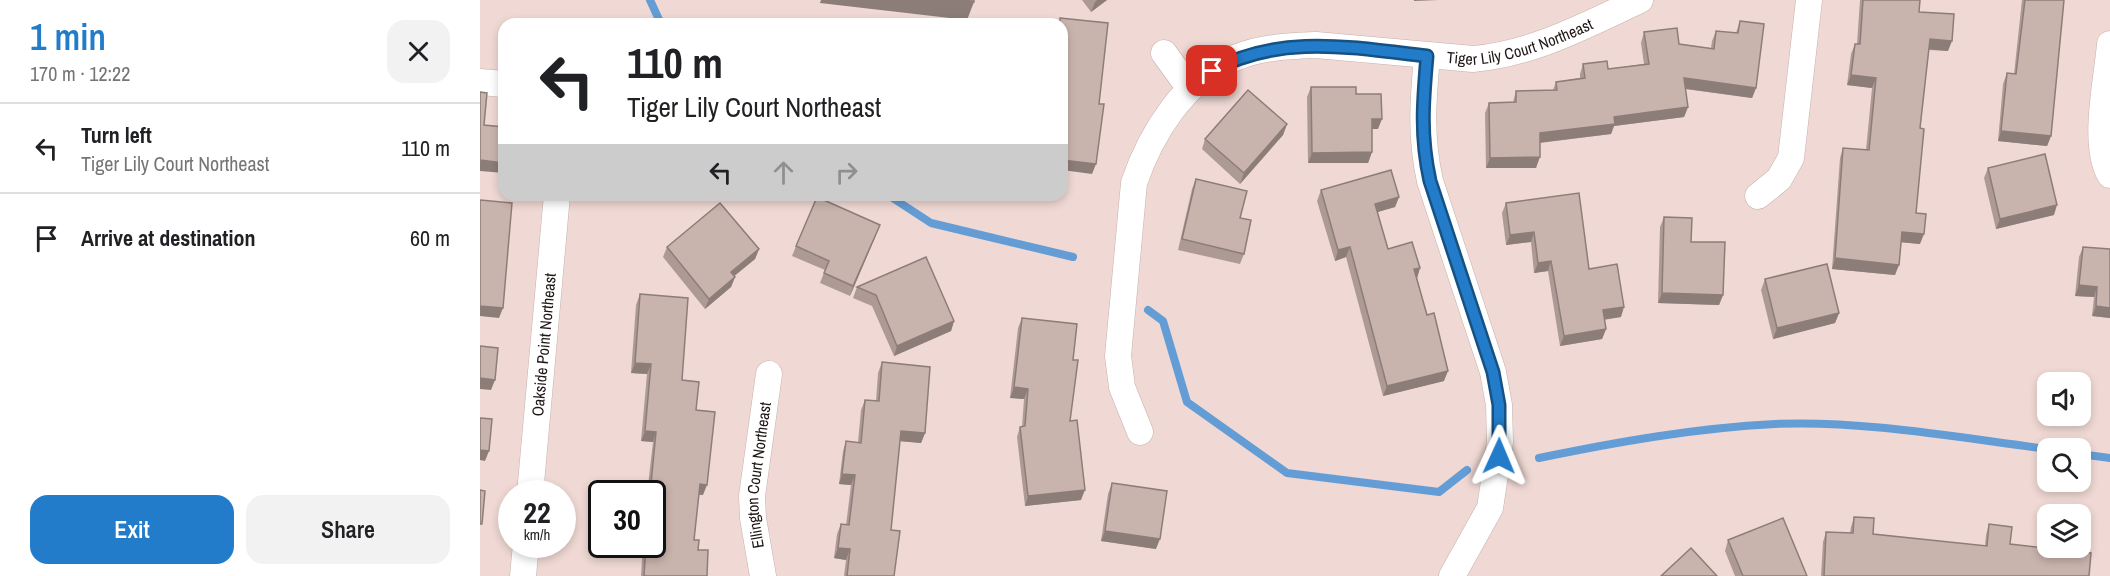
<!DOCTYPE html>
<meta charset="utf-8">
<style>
body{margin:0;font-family:"Archivo Narrow",sans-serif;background:#f2f2f2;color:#202124;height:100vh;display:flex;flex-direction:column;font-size:22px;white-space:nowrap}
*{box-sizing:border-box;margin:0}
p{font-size:20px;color:#757577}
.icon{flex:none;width:33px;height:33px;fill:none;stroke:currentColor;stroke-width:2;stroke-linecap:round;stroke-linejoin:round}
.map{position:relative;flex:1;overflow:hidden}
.drawer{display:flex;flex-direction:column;background:#fff;width:480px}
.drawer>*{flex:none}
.hud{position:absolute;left:18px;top:18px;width:570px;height:183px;border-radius:18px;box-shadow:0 3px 9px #0003;background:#fff;color:#202124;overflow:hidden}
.tools{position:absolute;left:1557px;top:372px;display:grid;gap:12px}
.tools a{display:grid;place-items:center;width:54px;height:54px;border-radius:12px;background:#fff;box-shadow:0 3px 9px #0003;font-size:30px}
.speed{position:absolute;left:18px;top:480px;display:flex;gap:12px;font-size:30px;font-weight:700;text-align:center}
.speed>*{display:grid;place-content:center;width:78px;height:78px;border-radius:50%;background:#fff;box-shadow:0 3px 9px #0003;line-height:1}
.speed small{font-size:15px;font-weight:400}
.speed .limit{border:3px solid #111;border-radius:9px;background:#fff;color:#111}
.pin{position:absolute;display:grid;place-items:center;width:51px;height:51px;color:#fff;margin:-26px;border-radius:12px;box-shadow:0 3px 9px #0006}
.me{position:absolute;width:66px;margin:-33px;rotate:1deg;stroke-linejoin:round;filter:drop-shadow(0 0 4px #0008)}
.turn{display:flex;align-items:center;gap:21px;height:126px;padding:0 30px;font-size:27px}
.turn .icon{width:78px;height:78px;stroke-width:2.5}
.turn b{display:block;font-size:42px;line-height:51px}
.lanes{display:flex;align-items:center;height:57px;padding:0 30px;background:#0003;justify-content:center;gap:30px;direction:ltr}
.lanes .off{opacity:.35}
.round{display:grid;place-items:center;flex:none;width:63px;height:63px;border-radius:18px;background:#f2f2f2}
.summary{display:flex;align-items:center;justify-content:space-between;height:102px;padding:0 30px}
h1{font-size:36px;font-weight:600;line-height:45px;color:#227cc9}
.button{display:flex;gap:12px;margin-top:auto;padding:12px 30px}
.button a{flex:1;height:69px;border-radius:18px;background:#227cc9;color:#fff;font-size:24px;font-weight:600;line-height:69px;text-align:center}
.button a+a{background:#f2f2f2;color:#202124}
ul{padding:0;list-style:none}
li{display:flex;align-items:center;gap:18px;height:90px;padding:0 30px;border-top:2px solid #e0e0e0}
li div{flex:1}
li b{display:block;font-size:22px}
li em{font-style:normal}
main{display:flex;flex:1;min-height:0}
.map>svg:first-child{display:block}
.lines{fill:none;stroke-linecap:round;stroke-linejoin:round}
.stream{stroke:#649dd5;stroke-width:8}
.street-casing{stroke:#c6b0aa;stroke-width:27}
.street{stroke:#fff;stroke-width:26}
.wall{fill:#ad9a95}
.shaded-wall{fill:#8d7d79}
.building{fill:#c9b3ad;stroke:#8d7d79;stroke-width:1.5}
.route-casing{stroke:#165183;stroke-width:15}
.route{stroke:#227cc9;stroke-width:10}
.labels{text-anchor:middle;stroke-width:6;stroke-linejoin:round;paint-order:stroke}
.street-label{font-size:16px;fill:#1e1715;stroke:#fde6e1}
</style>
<main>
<section class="drawer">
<div class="summary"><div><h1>1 min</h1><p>170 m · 12:22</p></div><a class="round"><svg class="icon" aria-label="close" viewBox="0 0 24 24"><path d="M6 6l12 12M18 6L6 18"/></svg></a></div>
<ul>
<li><svg class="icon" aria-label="left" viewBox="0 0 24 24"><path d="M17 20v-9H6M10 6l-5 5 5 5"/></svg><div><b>Turn left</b><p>Tiger Lily Court Northeast</p></div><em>110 m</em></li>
<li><svg class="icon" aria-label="arrive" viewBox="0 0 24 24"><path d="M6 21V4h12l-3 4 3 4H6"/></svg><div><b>Arrive at destination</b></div><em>60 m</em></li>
</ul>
<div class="button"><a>Exit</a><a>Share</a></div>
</section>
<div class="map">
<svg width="1630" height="576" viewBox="0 0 1630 576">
<rect width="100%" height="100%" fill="#f0d9d4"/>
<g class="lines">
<!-- stream -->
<g class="stream">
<polyline points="170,0 181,24"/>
<polyline points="408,195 451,223 593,257"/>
<polyline points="668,310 683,321 707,402 807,473 959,492 987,470"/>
<polyline points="1600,454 1630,458"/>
<path d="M1059,458C1137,442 1215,428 1295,424C1382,420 1481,438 1568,449"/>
</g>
<defs>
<g id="street">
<path d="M1630,44C1627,80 1612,144 1630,175"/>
<polyline points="684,53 710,89"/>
<path d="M947,56C943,101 940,136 950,181L1013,372L1019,405L1020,442L1010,508L972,576"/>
<polyline points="0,82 24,84"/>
<polyline points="1278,196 1299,179 1311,158 1329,0"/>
<path id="s1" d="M660,432L642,387L638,356L654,183C671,133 704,80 755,58C780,47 809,46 836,45L993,59C1053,54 1106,25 1160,0"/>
<path id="s2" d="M50,494L77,195"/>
<polyline points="43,576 46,544"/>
<path id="s3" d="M283,576L273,518L272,496L289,374"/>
</g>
</defs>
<!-- street casing -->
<use href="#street" class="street-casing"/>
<!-- street -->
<use href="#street" class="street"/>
</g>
<!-- wall -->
<g class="wall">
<polygon points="602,0 627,0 611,12"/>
<polygon points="1380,0 1440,0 1439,12 1468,51 1449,50 1440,128 1436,213 1440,244 1421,242 1415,275 1352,269 1360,158 1363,148 1386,150 1392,88 1367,85 1371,54 1375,44 1377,44"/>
<polygon points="1542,0 1584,0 1571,136 1567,146 1518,141 1523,84 1527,73 1534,74"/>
<polygon points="1260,21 1276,88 1272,98 1205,89 1208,107 1204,117 1134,126 1131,134 1060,143 1056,168 1006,168 1005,113 1009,103 1033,102 1036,91 1073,90 1076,82 1100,78 1100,74 1103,64 1128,69 1164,64 1161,43 1164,32 1199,44 1231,48 1232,41 1236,31 1256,33"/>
<polygon points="831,87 876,94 898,129 892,129 892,152 888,163 828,163 827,97"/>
<polygon points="807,124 803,135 760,184 722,149 725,139"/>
<polygon points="1508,168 1574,215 1516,229 1504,178"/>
<polygon points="716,179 760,218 764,254 760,264 698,250 712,189"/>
<polygon points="841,190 919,197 915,207 897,212 908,249 940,268 937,278 964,381 903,396 866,257 855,261 837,201"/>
<polygon points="1026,203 1109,269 1141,317 1124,320 1126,329 1122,339 1080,346 1068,271 1054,273 1051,242 1026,245 1022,213"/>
<polygon points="1184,217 1211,242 1243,295 1239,305 1178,303 1180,227"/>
<polygon points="396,235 370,296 340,283 345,270 312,256 316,246"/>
<polygon points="187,247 279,249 275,259 254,276 255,277 251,287 225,309 183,257"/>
<polygon points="1603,247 1630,249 1630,318 1612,316 1614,297 1595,296 1599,257"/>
<polygon points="1285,279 1359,313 1355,323 1293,339 1281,290"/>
<polygon points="377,287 474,321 471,331 414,356 392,306 373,298"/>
<polygon points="160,294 216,410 223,495 219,495 214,540 227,576 161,576 163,544 172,544 172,494 167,494 173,442 161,441 167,374 151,373 156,305"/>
<polygon points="542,318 593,360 590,421 601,500 545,506 537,437 540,427 542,427 544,399 530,398 538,328"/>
<polygon points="402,362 445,433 441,443 420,441 411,530 414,576 364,576 366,560 354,558 357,534 361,524 366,525 371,485 359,484 363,451 366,441 378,442 381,410 385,400 396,401 398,373"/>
<polygon points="632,483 676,549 621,541 628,494"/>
<polygon points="1374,517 1393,534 1505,546 1506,535 1509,524 1530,544 1609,576 1341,576 1343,542 1346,532 1370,533 1371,527"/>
<polygon points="1248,540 1327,576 1255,576 1245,551"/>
</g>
<!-- shaded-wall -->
<g class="shaded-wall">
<polygon points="341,0 474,0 494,2 487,20 340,3"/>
<polygon points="617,0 627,0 611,12 615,2"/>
<polygon points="934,0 958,0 934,1"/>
<polygon points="1450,39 1472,41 1468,51 1446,49"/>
<polygon points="1371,75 1396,78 1392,88 1367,85"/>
<polygon points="1204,78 1276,88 1272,98 1200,88"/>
<polygon points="1208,107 1204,117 1134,126 1131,134 1056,143 1060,133 1134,117"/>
<polygon points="892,119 902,119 898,129 888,129"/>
<polygon points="807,124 803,135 760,184 764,173"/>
<polygon points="1521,131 1571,136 1567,146 1518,141"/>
<polygon points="892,152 888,163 828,163 832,153"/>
<polygon points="1060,157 1056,168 1006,168 1010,158"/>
<polygon points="0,160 24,163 24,173 0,171"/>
<polygon points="582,160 616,164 612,174 582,170"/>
<polygon points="919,197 915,207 891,214 895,204"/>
<polygon points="1577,205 1574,215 1516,229 1520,219"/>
<polygon points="400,225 396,235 370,296 373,286"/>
<polygon points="1054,232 1051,242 1026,245 1030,235"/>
<polygon points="1422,232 1444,234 1440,244 1418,242"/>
<polygon points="870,247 866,257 855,261 858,250"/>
<polygon points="279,249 275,259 247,282 251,272"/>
<polygon points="1355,258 1419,265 1415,275 1352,269"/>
<polygon points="1071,261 1068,271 1054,273 1058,263"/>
<polygon points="940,268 937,278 934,269"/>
<polygon points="255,277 251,287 225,309 229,299"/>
<polygon points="1599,285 1617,287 1614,297 1595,296"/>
<polygon points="1182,293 1243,295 1239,305 1178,303"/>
<polygon points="0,306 23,308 19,318 0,316"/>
<polygon points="1616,306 1630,308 1630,318 1612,316"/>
<polygon points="1144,307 1141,317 1119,320 1123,310"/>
<polygon points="1359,313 1355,323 1293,339 1297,328"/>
<polygon points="474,321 471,331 414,356 417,346"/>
<polygon points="1126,329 1122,339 1080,346 1084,336"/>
<polygon points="155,363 171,364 167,374 151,373"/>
<polygon points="968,371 964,381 903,396 907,386"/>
<polygon points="0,378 15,380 11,390 0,389"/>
<polygon points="534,387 548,389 544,399 530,398"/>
<polygon points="165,431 176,432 173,442 161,441"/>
<polygon points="421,431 445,433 441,443 418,441"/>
<polygon points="0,450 9,451 5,461 0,460"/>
<polygon points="362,474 375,475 371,485 359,484"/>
<polygon points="220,484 227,485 223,495 216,494"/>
<polygon points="605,490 601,500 545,506 548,496"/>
<polygon points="625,531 680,539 676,549 621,541"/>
<polygon points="358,548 370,549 366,560 354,558"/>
</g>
<!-- building -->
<g class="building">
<polygon points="474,0 494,0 494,2"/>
<polygon points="1383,0 1440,0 1439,12 1474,14 1472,41 1450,39 1440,128 1444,129 1436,213 1446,214 1444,234 1422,232 1419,265 1355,258 1363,148 1389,150 1396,78 1371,75 1375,44 1380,44"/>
<polygon points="1545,0 1584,0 1571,136 1521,131 1527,73 1536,74"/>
<polygon points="580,18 628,23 619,104 624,104 616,164 582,160 582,24 580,24"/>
<polygon points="1260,21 1284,24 1276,88 1204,78 1208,107 1134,117 1135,124 1060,133 1060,157 1010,158 1009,103 1036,102 1036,91 1077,90 1076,82 1105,78 1103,64 1127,61 1128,69 1169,64 1164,32 1197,28 1199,44 1234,49 1236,31 1258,33"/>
<polygon points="831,87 876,87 876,94 901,94 902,119 892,119 892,152 832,153"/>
<polygon points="768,90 807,124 764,173 725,139"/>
<polygon points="0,92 7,93 4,125 24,127 24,163 0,160"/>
<polygon points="1565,154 1577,205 1520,219 1508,168"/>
<polygon points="911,170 919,197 895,204 908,249 932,242 940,268 934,269 947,315 954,313 968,371 907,386 870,247 858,250 841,190"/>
<polygon points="716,179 767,191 760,218 771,220 764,254 702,239"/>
<polygon points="1099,193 1109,269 1137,264 1144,307 1123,310 1126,329 1084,336 1071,261 1058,263 1054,232 1030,235 1026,203"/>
<polygon points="337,197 400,225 373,286 344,273 349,261 316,246"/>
<polygon points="0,200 32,203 23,308 0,306"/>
<polygon points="240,203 279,249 251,272 255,277 229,299 187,247"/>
<polygon points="1184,217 1212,218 1211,242 1245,242 1243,295 1182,293"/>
<polygon points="1603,247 1630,249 1630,308 1616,306 1617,287 1599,285"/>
<polygon points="446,257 474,321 417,346 396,295 377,287"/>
<polygon points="1347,264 1359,313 1297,328 1285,279"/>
<polygon points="160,294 208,298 202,380 219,382 216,410 235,412 227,485 220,484 214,540 219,540 218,550 228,550 227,576 164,576 166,544 172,544 172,494 170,494 176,432 165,431 171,364 155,363"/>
<polygon points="542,318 597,324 593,360 598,360 590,421 597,420 605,490 548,496 540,427 545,426 548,389 534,387"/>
<polygon points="0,346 18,348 15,380 0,378"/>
<polygon points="402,362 450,367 445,433 421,431 411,530 420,531 414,576 367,576 370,549 358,548 361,524 369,525 375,475 362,474 366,441 381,443 385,400 399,401"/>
<polygon points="0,418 12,419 9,451 0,450"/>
<polygon points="632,483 687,491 680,539 625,531"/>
<polygon points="0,490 5,491 2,524 0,524"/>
<polygon points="1374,517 1394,518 1393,534 1507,546 1509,524 1532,527 1530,544 1611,553 1609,576 1344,576 1346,532 1373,533"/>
<polygon points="1303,518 1327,576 1263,576 1248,540"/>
<polygon points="1211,548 1237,576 1181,576"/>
</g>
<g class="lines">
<defs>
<path id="route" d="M732,71C800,33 874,48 947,56C943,101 940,136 950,181L1013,372L1019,405V456"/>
</defs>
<!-- route casing -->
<use href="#route" class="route-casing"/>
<!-- route -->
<use href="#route" class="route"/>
</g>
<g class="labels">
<!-- street labels -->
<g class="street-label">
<text dy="6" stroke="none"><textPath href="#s1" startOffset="708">Tiger Lily Court Northeast</textPath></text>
<text dy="6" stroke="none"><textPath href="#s2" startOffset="150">Oakside Point Northeast</textPath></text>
<text dy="6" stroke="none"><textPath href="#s3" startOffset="102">Ellington Court Northeast</textPath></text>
</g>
</g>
</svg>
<div class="tools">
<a><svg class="icon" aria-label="sound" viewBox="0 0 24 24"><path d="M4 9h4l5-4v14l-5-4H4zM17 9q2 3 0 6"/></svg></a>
<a><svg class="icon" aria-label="search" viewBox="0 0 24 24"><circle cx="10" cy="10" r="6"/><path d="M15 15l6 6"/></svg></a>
<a><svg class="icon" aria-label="layers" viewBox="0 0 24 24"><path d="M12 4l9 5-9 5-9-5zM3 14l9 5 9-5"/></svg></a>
</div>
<div class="speed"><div>22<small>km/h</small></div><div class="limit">30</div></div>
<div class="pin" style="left:732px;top:71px;background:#d93025"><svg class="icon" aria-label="arrive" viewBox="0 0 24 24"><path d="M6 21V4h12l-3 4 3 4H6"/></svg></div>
<svg class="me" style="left:1019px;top:456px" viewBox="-20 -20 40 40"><path d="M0-17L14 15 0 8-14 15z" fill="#227cc9" stroke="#fff" stroke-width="4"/></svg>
<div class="hud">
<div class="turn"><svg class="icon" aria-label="left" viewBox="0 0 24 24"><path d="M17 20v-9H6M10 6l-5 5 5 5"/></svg><div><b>110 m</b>Tiger Lily Court Northeast</div></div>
<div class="lanes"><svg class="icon" aria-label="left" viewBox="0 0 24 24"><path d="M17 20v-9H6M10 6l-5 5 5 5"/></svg><svg class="icon off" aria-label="ahead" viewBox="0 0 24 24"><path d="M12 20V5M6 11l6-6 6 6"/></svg><svg class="icon off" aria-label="right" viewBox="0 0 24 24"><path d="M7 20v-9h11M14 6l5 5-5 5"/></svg></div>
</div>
</div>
</main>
